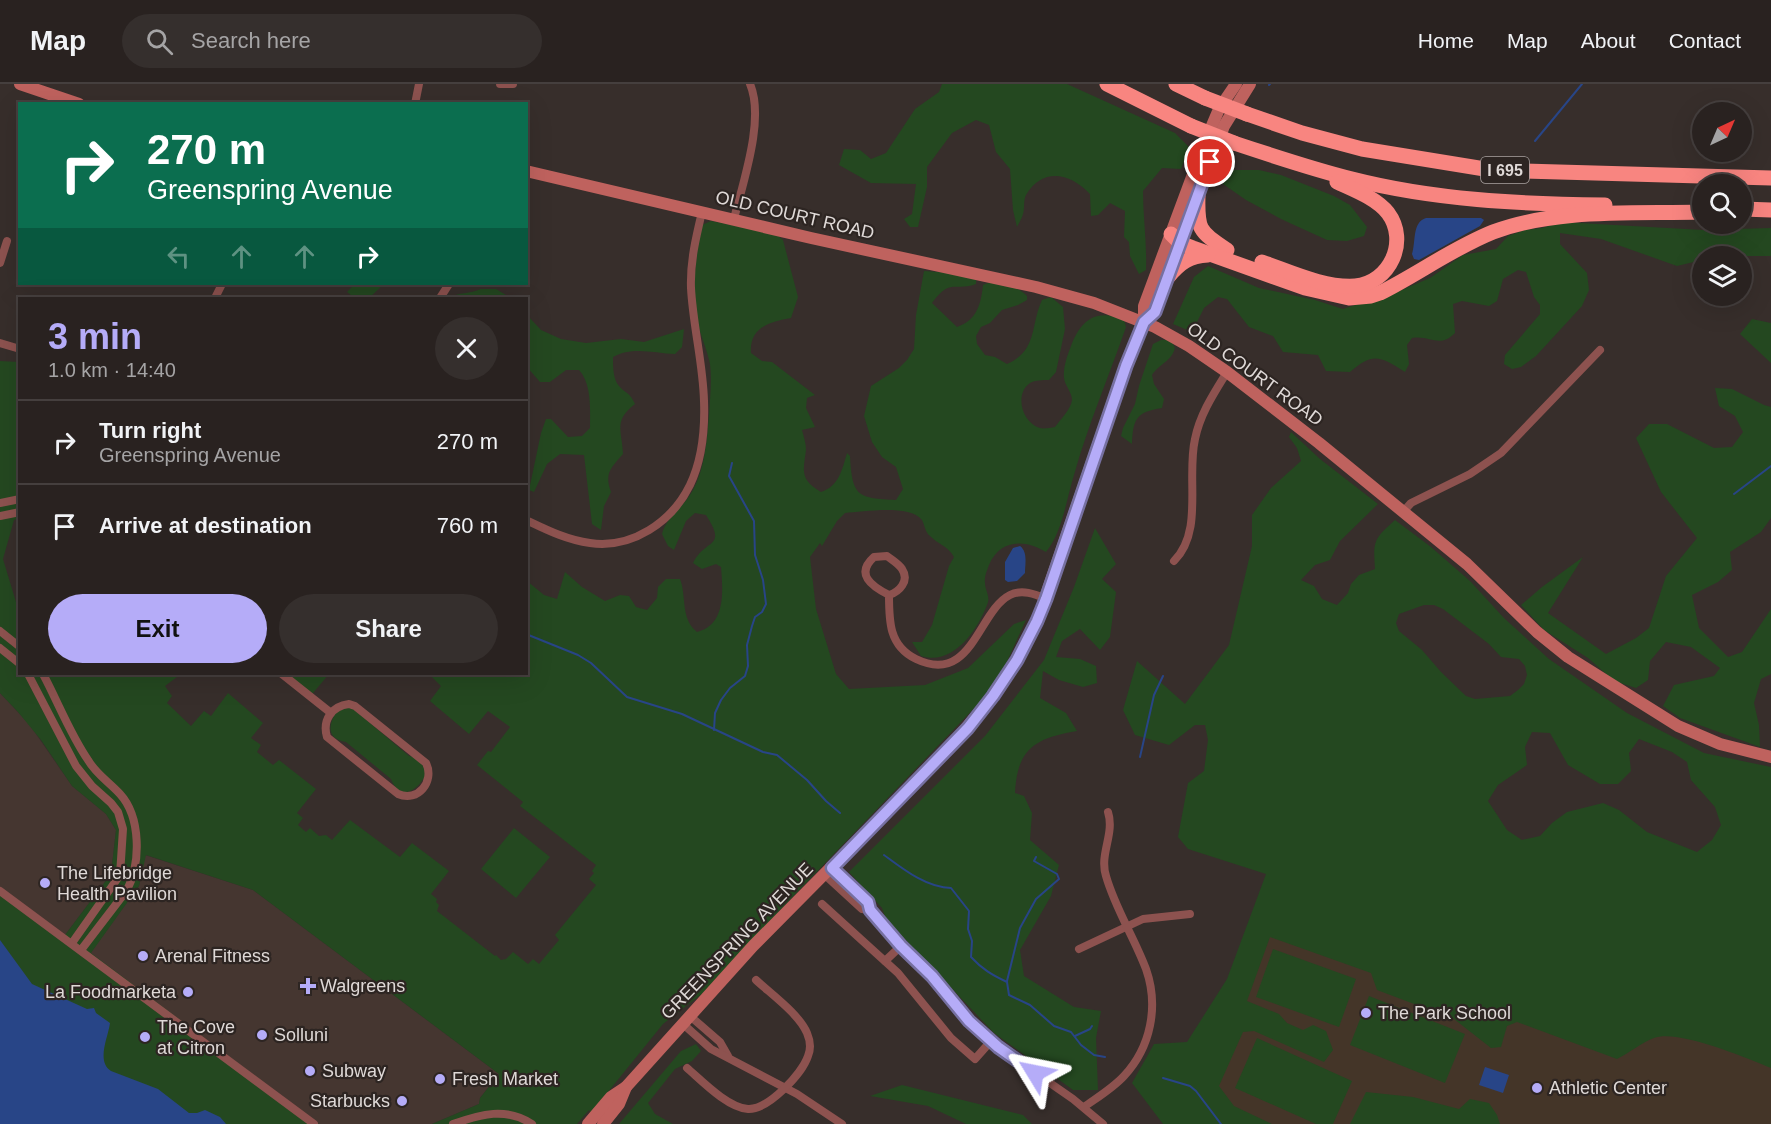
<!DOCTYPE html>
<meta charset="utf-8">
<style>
body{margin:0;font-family:Arial,sans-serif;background:#352f2d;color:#f1f3f6;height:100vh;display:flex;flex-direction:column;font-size:22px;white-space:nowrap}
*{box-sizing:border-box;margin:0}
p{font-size:20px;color:#a5a4a5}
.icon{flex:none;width:33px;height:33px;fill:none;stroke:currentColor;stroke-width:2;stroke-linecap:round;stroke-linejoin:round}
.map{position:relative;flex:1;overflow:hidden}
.details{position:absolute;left:18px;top:213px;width:510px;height:378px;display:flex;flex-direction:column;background:#292220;border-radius:0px;box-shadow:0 6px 24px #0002,0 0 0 2px #453f3e}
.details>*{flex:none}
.top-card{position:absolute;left:18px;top:18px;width:510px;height:183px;border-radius:0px;box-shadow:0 6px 24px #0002,0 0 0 2px #453f3e;background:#0b6e4f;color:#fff;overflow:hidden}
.needle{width:39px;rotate:44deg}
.tools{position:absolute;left:1692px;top:18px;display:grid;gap:12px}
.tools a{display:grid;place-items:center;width:60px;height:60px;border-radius:50%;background:#292220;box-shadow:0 6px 24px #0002,0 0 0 2px #453f3e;font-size:30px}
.pin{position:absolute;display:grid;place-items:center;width:51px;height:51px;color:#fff;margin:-26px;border:3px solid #fff;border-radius:50%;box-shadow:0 2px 6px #0007}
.me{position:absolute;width:66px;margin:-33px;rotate:305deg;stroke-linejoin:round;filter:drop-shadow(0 0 4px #0008)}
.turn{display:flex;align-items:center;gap:21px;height:126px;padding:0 30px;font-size:27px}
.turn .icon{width:78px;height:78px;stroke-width:2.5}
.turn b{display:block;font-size:42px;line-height:51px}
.lanes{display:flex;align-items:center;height:57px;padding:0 30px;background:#0003;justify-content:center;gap:30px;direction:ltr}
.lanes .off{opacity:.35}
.round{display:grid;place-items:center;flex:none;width:63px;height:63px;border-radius:32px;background:#352f2d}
.head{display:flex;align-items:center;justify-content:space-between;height:102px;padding:0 30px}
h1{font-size:36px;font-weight:800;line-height:45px;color:#b5acf8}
.cta{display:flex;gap:12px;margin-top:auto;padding:12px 30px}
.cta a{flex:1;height:69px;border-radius:36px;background:#b5acf8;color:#111;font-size:24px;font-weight:800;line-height:69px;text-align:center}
.cta a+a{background:#352f2d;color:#f1f3f6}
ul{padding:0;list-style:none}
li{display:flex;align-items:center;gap:18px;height:84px;padding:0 30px;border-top:2px solid #453f3e}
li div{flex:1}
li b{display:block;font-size:22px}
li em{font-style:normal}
header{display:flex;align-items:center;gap:36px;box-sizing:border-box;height:84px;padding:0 30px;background:#292220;border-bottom:2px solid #453f3e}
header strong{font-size:28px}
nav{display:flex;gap:33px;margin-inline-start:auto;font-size:21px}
.search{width:420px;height:54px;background:#352f2d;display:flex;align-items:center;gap:15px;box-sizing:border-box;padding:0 21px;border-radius:33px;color:#a5a4a5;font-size:22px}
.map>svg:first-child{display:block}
.built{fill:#453630}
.education{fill:#443528}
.green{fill:#244820;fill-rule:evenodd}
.water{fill:#284587}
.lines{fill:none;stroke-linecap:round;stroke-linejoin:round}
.stream{stroke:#284587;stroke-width:2}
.street{stroke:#8d524f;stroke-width:8}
.secondary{stroke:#bf625e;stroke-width:12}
.highway{stroke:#f88580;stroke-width:15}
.highway-bridge{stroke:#f88580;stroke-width:15}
.route-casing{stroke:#7670a1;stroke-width:15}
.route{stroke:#b5acf8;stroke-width:10}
.poi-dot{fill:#b5acf8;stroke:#2d2522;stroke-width:2}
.labels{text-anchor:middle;stroke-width:4.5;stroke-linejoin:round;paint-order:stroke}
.shield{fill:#2d2522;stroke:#aaa3a1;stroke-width:1.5}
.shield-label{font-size:16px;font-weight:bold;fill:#dfd9d7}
.street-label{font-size:18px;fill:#dfd9d7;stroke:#2d2522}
.poi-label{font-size:18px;fill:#dfd9d7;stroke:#2d2522;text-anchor:start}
</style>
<header>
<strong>Map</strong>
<div class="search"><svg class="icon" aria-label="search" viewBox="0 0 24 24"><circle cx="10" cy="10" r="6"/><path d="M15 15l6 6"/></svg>Search here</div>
<nav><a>Home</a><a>Map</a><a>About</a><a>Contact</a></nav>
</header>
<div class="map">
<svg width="1771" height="1040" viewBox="0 0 1771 1040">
<rect width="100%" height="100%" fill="#372e2b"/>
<!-- built -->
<g class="built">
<polygon points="0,609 29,640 72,702 106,730 116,746 111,790 65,851 0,803"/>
<polygon points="145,771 253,806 499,990 480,1014 479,1020 432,1040 319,1040 90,869 139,802"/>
</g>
<!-- education -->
<polygon class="education" points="1254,835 1771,851 1771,1040 1200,1040"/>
<!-- green -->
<g class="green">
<path d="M942,0H1067L1175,49L1189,63L1181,85L1162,84L1143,107C1143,133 1147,159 1146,186L1139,190L1130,172L1129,158L1124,153L1125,127L1110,119L1098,131L1091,132L1090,110C1070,89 1043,83 1026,111C1023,117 1025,124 1023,130C1022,134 1019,139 1017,143L1013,126L1010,85L996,68L989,41L976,36L952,49L927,83V103L918,143H910L904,135L912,130L916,100L871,99L839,81L844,65L860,66L871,75L886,69L915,25L939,8Z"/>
<polygon points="1232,86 1259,86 1281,91 1334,112 1350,121 1367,143 1364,152 1347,157 1327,156 1281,135 1246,116 1223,100 1224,91"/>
<path d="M711,137L775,149L783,156L798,213L791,234C770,238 749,243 751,269L762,277L772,278L815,311L807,314L806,324L815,343L802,346C804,353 806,360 806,366C803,388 800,395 821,408C839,402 842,386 847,369L850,372C852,414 859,414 896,416L903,405L896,383L882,373L872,358L864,332L871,302L899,284L907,276L914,265L916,231L924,187L966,190L976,194V200C954,208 951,193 932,219L957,243C977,236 981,220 983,201C997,194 1017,202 1027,212V216L1018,221L1002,226L990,239L981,243L976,252L977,260L985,271L995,273L1007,280C1038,266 1030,242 1042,216L1051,213L1063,223L1065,245L1056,288L1049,296C1043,296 1035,296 1030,299C1014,310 1022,339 1040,344C1044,345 1050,344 1055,343C1060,336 1071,325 1072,316C1072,308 1065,302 1064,294C1063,284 1067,272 1071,262C1081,236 1096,224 1124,236L1126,243C1109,292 1088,341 1074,391C1066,416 1063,447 1046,468C1025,455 1000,455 989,481C987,487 984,492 985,499C985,507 991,512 987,521C977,547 953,582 921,572L912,558H922L932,541L949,482L954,473C947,461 939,461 930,452C925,448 925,442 922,436C909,420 863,428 845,429L837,437L822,462L820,459L810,473L816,525L836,590L849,605L925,601L968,584L1014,540L1026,536L1004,584L984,614L778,828L703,909L663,940L591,1029L589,1026L577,1040H432L479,1020L480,1014L499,990L253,806L146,771L139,802L91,869L319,1040H0V803L65,851L111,790L116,746L106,730L72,702L41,656L18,628L0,609V277L19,278V435L14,436L3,475L19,528L20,590H181L165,602L172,612L167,619L191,642L204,627L211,632L228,609L263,639L251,654L261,661L257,668L273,681L279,676L316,705L297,729L303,734L298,741L306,748L310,744L319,752L326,751L332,756L350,736L400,773L412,759L449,787L431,810L437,815L436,818L439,821L437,827L495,872L496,871L501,876L506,875L513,868L528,880L533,875L539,880L559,856L555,851L596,801L589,795L594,789L592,787L596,781L520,722L523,718L477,681L488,667L491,668L510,643L488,627L469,650L430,617L441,602L432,593L435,590H526L527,497L544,511L557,515L565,488L582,503L605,517L620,511L629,512L636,523L647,526L657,514L658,503L666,495H680C687,513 680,534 697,548C726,541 723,507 721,483L716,480L702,485L693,479C705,454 728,465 706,431L695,429L686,437L674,466L668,462L662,450C666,433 685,422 693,406C705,384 707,355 709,331C710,315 712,296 710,280C707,265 700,251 697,236C691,206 696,171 702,141Z"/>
<path d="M1562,138L1703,146L1771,144V172H1702V176L1677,182L1601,155L1560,149V160L1587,189L1589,206L1582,222L1536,272L1521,283L1512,285L1504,280L1505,271L1540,230V221L1534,213L1526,188L1518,186L1503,195L1497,217L1489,222L1462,217L1453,220L1455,249C1439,265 1431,251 1412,254L1407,261L1409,280L1405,288C1380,272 1373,268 1350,288L1326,287L1318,271L1283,268L1273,252L1249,243L1227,215L1218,213L1204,224L1192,248L1173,240L1194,193L1208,182L1259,204L1315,216L1343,225L1404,205L1430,194L1463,171L1496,165L1508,152L1525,146L1542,144Z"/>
<polygon points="355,200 384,200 369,214 355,214 347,208"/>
<path d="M481,205H496L511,214H450C458,208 470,210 481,205Z"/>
<path d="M527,231L541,246L561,255L586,259L621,255L644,258L684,245L682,263L675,270C654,269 632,262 613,273C613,283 613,295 619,302C627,311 629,307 635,320C613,337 622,346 623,370C611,384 604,389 611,408L604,422L601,446L592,440L584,371L560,370L547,380L534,408L529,406L541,349L546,335H551L568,353L582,352L590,344C590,326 592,300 579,286H566L550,298H540L527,283Z"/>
<polygon points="1752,235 1771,239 1771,279 1740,250"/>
<path d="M1161,256H1171L1175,264C1171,278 1160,279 1152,291L1154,300L1164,315L1162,324C1136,328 1133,335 1132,360L1121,352L1123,344L1135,320L1139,302L1153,260Z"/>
<polygon points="1715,304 1732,305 1764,321 1771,323 1771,434 1761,448 1730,468 1732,486 1718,498 1692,511 1699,544 1728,573 1742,568 1771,525 1771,590 1761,595 1754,619 1759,641 1760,663 1680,634 1663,622 1674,601 1714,592 1720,584 1691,563 1666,558 1650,577 1648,596 1636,604 1614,597 1588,574 1544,546 1521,521 1542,503 1583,473 1548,529 1606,570 1636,554 1649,544 1666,492 1697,454 1661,408 1636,354 1649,340 1667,340 1714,364 1732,363 1743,348 1735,332 1719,322"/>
<path d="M1291,348L1320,375L1378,420L1340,457L1330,476L1315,481L1301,496L1314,502L1322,515L1337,521L1348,509L1351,500L1359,491L1375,485C1373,456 1374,455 1395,436L1431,463L1470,497L1504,534L1549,575L1627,629L1704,669L1771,683V984C1746,974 1678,945 1654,954C1641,959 1629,969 1617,975L1517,938L1507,942L1501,963L1491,964L1454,935L1377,906L1371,889L1270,853L1247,917L1279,930L1287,939L1303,946L1313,941L1326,947L1333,966L1324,978L1254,947L1243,948L1219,1002L1234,1022L1272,1040H1163L1132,999L1154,960L1187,958L1227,895L1266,790L1188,765L1178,753L1188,699L1204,687L1208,656L1205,641H1195L1169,661L1135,651L1123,626L1137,577L1185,620L1229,561L1252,462V431L1271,404L1301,377L1297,364L1289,353ZM1424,521H1434L1443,525L1489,560L1501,573L1519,575L1525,582L1527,591L1524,600L1518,606L1510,612L1475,615L1466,612L1441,588L1422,566L1399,547L1396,539L1399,530ZM1532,648L1550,649L1568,681L1600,700H1618L1631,687L1629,669L1639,655L1672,668L1687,678L1691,696L1715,723L1721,741L1712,756L1697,768L1647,748L1619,726L1603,719L1567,728L1552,739L1540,752L1522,756L1507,746L1488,717L1498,701L1527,681L1525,663Z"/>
<path d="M1095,444L1116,480L1102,495L1116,508L1110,553L1100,566L1080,545L1062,557L1056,573L1080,575L1096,582L1097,599L1083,603L1059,596L1043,587L1040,614L1066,629L1077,647C1035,654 1017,665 1015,709L1024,712L1032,729L1030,756L1059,781L1051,812L1020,866L1024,892L1074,923L1101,927L1096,954L1098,1006H1073L994,949L886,835L882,824L849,788L985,652L1044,576L1074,503Z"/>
<polygon points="277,590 329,590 308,615"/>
<path d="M351,623L409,672C419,673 424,682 426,690C418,707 400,718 391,695L346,658C326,655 328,640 337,627Z"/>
<polygon points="514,744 550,773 516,814 481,785"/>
<polygon points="1273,865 1356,895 1339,943 1256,913"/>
<polygon points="1369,912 1465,950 1445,999 1350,961"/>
<polygon points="1257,954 1352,997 1333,1040 1316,1040 1235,1004"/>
<polygon points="696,960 701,967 692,977 675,985 648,1019 655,1030 673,1040 619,1040 681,967"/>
<polygon points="902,1001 1023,1031 1032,1040 966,1040 928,1022 870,1012"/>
<polygon points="1366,1008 1413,1013 1459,1025 1470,1015 1489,1019 1497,1031 1500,1040 1350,1040"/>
</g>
<!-- water -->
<g class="water">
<path d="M1426,134H1481L1484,136L1480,142L1419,176L1414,175L1412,170C1416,158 1412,138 1426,134Z"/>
<path d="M1020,462C1028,468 1025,480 1025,489L1017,497L1008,498L1005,496V478L1013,464Z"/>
<path d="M0,856L32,900L87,925L94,924L96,929L110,939C108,954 96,977 111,987L158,1005L189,1029H197L205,1026L220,1033L226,1040H0Z"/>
<polygon points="1485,983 1509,991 1503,1009 1479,1001"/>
</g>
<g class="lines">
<!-- stream -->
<g class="stream">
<polyline points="1269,1 1270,0"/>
<polyline points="1535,57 1582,0"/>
<polyline points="1734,410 1771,382"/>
<polyline points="526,550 578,571 591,579 627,613 682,630 763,668 777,671 807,696 826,717 840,729"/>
<polyline points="714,646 715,629 721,616 730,604 745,592 748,582 747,561 752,542 755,533 762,528 766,520 763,496 755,471 754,437 729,392 732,379"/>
<polyline points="1140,673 1154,611 1163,592"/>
<path d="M884,771C903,785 927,804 951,804L969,827L968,845L972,857L971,873C982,885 992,891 1007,898L1009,911L1030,921L1054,942L1071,948L1081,961L1094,971L1105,973"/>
<polyline points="1007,897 1020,844 1036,815 1059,795 1057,790 1034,777 1036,773"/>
<polyline points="1075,952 1090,945 1092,942"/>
<polyline points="1163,994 1190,1002 1196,1007 1221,1040"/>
</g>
<!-- street -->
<g class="street">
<polyline points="500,0 513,0"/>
<polyline points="415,20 419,0"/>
<path d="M734,135C743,98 765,35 750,0"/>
<polyline points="0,179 7,157"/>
<polyline points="215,214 222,200"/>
<polyline points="440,214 449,200"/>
<polyline points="0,259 20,265"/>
<polyline points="0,419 20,415"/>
<polyline points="1404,427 1411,419 1470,390 1501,369 1600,266"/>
<polyline points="0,432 20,428"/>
<path d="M526,436C547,446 567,456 590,459C632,465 672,438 690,401C702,376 705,344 704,317C703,279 693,242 691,204C690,178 696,153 702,128"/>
<path d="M1174,477C1204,447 1186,394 1195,355C1200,330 1214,309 1227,288"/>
<path d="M889,511C871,502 855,490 874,473L887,472C892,476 899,480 902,485C910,497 899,508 889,511C889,537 889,562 916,575C972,602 978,527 1010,511C1022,505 1035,510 1046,515"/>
<polyline points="0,547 20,563"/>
<polyline points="0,564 20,580"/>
<polyline points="28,590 76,682 92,702 111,719 118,728 123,745 120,791 72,859"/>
<path d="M43,590C58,618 70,650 88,676C96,690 109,698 120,710C141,733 141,779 127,806L81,866"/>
<polyline points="282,590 331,629"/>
<path d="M349,620L355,622L426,679C435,697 418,719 398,710L327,653C322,636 332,622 349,620Z"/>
<polyline points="832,784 868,818 870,826 901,862 932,892 969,937 998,963 1073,1015 1103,1040"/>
<polyline points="825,791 862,825 870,826"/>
<polyline points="0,807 314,1040"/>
<polyline points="822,820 898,889 951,954 975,975 991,957"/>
<polyline points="1079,865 1143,835 1190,830"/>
<polyline points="885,877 901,862"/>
<polyline points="690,932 720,958 728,972"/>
<polyline points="683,940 711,965 797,1010 842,1040"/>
<path d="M687,984C702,997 728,1024 748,1025C768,1026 802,990 808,972C811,965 810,956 807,949C799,930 771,910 756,896"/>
<path d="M1084,1023C1098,1013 1113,1004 1124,992C1151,963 1159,922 1146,885C1134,853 1115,824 1106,792C1099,770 1115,750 1108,728"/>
<path d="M453,1040C481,1030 506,1023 532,1040"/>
</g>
<!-- secondary -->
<g class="secondary">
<polyline points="20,0 79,20"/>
<polyline points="526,87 811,154 1036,203 1094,219 1155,243 1189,262 1227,288 1319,359 1467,480 1537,548 1568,573 1678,642 1720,660 1771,673"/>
<polyline points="1144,238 1144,222 1205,58 1219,25 1236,0"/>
<polyline points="588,1040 611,1013 626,1003 753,862 950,663 993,612 1017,576 1037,537 1119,300 1144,238 1155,228 1224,42 1250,0"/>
<polyline points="603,1040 619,1020 626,1003"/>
</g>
<!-- highway -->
<g class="highway">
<polyline points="1107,0 1191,42"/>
<polyline points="1176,0 1205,14"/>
<polyline points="1247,30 1302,49 1362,65 1491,86 1771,94"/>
<path d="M1234,59C1273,72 1312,85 1352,95C1434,116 1520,120 1605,121"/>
<path d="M1198,112C1197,146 1199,147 1227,166"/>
<polyline points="1742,125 1771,126"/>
<path d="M1171,150L1180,159L1193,164L1305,204L1349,214L1371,212L1380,209C1418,190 1453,164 1493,148C1557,124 1635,130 1702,128"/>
<path d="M1262,178C1291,188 1324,204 1355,202C1390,199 1409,157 1388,129C1376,114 1354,106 1337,98"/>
<path d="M1168,193C1180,179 1189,172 1208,171"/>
</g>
<!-- highway-bridge -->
<g class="highway-bridge">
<polyline points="1205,14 1247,30"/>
<polyline points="1191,42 1234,59"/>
</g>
</g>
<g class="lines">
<defs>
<polyline id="route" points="1035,989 998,963 969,937 932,892 901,862 870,826 868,818 832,784 968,644 993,612 1017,576 1037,537 1046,515 1126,282 1144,238 1155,228 1210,78"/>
</defs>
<!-- route casing -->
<use href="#route" class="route-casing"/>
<!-- route -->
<use href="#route" class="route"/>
</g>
<!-- markers -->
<g class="poi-dot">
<circle cx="45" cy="799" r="6"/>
<circle cx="143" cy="872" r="6"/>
<path d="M305 893h6v6h6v6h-6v6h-6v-6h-6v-6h6z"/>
<circle cx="188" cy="908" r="6"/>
<circle cx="1366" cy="929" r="6"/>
<circle cx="262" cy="951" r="6"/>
<circle cx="145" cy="953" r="6"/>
<circle cx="310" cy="987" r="6"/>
<circle cx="440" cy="995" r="6"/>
<circle cx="1537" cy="1004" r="6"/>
<circle cx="402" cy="1017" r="6"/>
</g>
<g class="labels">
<!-- shield labels -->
<rect class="shield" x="1481" y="73" width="48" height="26" rx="4.5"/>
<g class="shield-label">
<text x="1505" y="92">I 695</text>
</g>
<!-- street labels -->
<g class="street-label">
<text transform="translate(795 131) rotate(13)" y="6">OLD COURT ROAD</text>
<text transform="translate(1255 290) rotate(36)" y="6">OLD COURT ROAD</text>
<text transform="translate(737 857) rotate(-46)" y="6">GREENSPRING AVENUE</text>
</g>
<!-- poi labels -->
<g class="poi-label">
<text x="57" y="795">The Lifebridge<tspan x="57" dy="21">Health Pavilion</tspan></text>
<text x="155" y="878">Arenal Fitness</text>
<text x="320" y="908">Walgreens</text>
<text x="176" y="914" text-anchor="end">La Foodmarketa</text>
<text x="1378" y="935">The Park School</text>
<text x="157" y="949">The Cove<tspan x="157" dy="21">at Citron</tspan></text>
<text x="274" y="957">Solluni</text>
<text x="322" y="993">Subway</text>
<text x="452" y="1001">Fresh Market</text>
<text x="1549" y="1010">Athletic Center</text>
<text x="390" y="1023" text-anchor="end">Starbucks</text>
</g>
</g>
</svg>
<div class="tools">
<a><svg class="needle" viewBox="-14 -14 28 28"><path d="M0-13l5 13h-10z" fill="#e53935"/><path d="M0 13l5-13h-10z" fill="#a5a4a5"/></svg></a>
<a><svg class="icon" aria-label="search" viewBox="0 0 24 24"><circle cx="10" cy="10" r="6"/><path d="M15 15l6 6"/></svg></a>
<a><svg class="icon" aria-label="layers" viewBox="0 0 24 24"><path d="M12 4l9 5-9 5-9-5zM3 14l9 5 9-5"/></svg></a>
</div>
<div class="pin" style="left:1210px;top:78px;background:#d93025"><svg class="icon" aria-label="arrive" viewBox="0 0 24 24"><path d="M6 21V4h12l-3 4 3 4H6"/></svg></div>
<svg class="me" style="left:1035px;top:989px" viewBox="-20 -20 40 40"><path d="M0-17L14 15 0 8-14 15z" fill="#b5acf8" stroke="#fff" stroke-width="4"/></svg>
<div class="top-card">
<div class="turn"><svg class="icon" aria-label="right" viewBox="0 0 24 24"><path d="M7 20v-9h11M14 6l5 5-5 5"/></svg><div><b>270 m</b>Greenspring Avenue</div></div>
<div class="lanes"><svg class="icon off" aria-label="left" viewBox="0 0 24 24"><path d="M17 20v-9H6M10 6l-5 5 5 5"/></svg><svg class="icon off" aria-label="ahead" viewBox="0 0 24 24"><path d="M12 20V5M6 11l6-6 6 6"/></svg><svg class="icon off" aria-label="ahead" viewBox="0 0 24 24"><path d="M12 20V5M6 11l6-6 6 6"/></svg><svg class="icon" aria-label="right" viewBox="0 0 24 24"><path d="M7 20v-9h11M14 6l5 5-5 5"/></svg></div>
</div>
<section class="details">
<div class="head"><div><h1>3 min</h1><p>1.0 km · 14:40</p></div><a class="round"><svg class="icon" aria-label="close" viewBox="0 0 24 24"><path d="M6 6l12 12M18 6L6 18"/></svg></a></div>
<ul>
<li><svg class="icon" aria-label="right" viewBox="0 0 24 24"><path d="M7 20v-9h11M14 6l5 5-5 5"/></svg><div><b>Turn right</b><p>Greenspring Avenue</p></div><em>270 m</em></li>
<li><svg class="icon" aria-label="arrive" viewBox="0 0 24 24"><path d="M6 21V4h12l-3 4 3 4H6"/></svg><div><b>Arrive at destination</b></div><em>760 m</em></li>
</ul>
<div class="cta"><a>Exit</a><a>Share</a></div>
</section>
</div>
